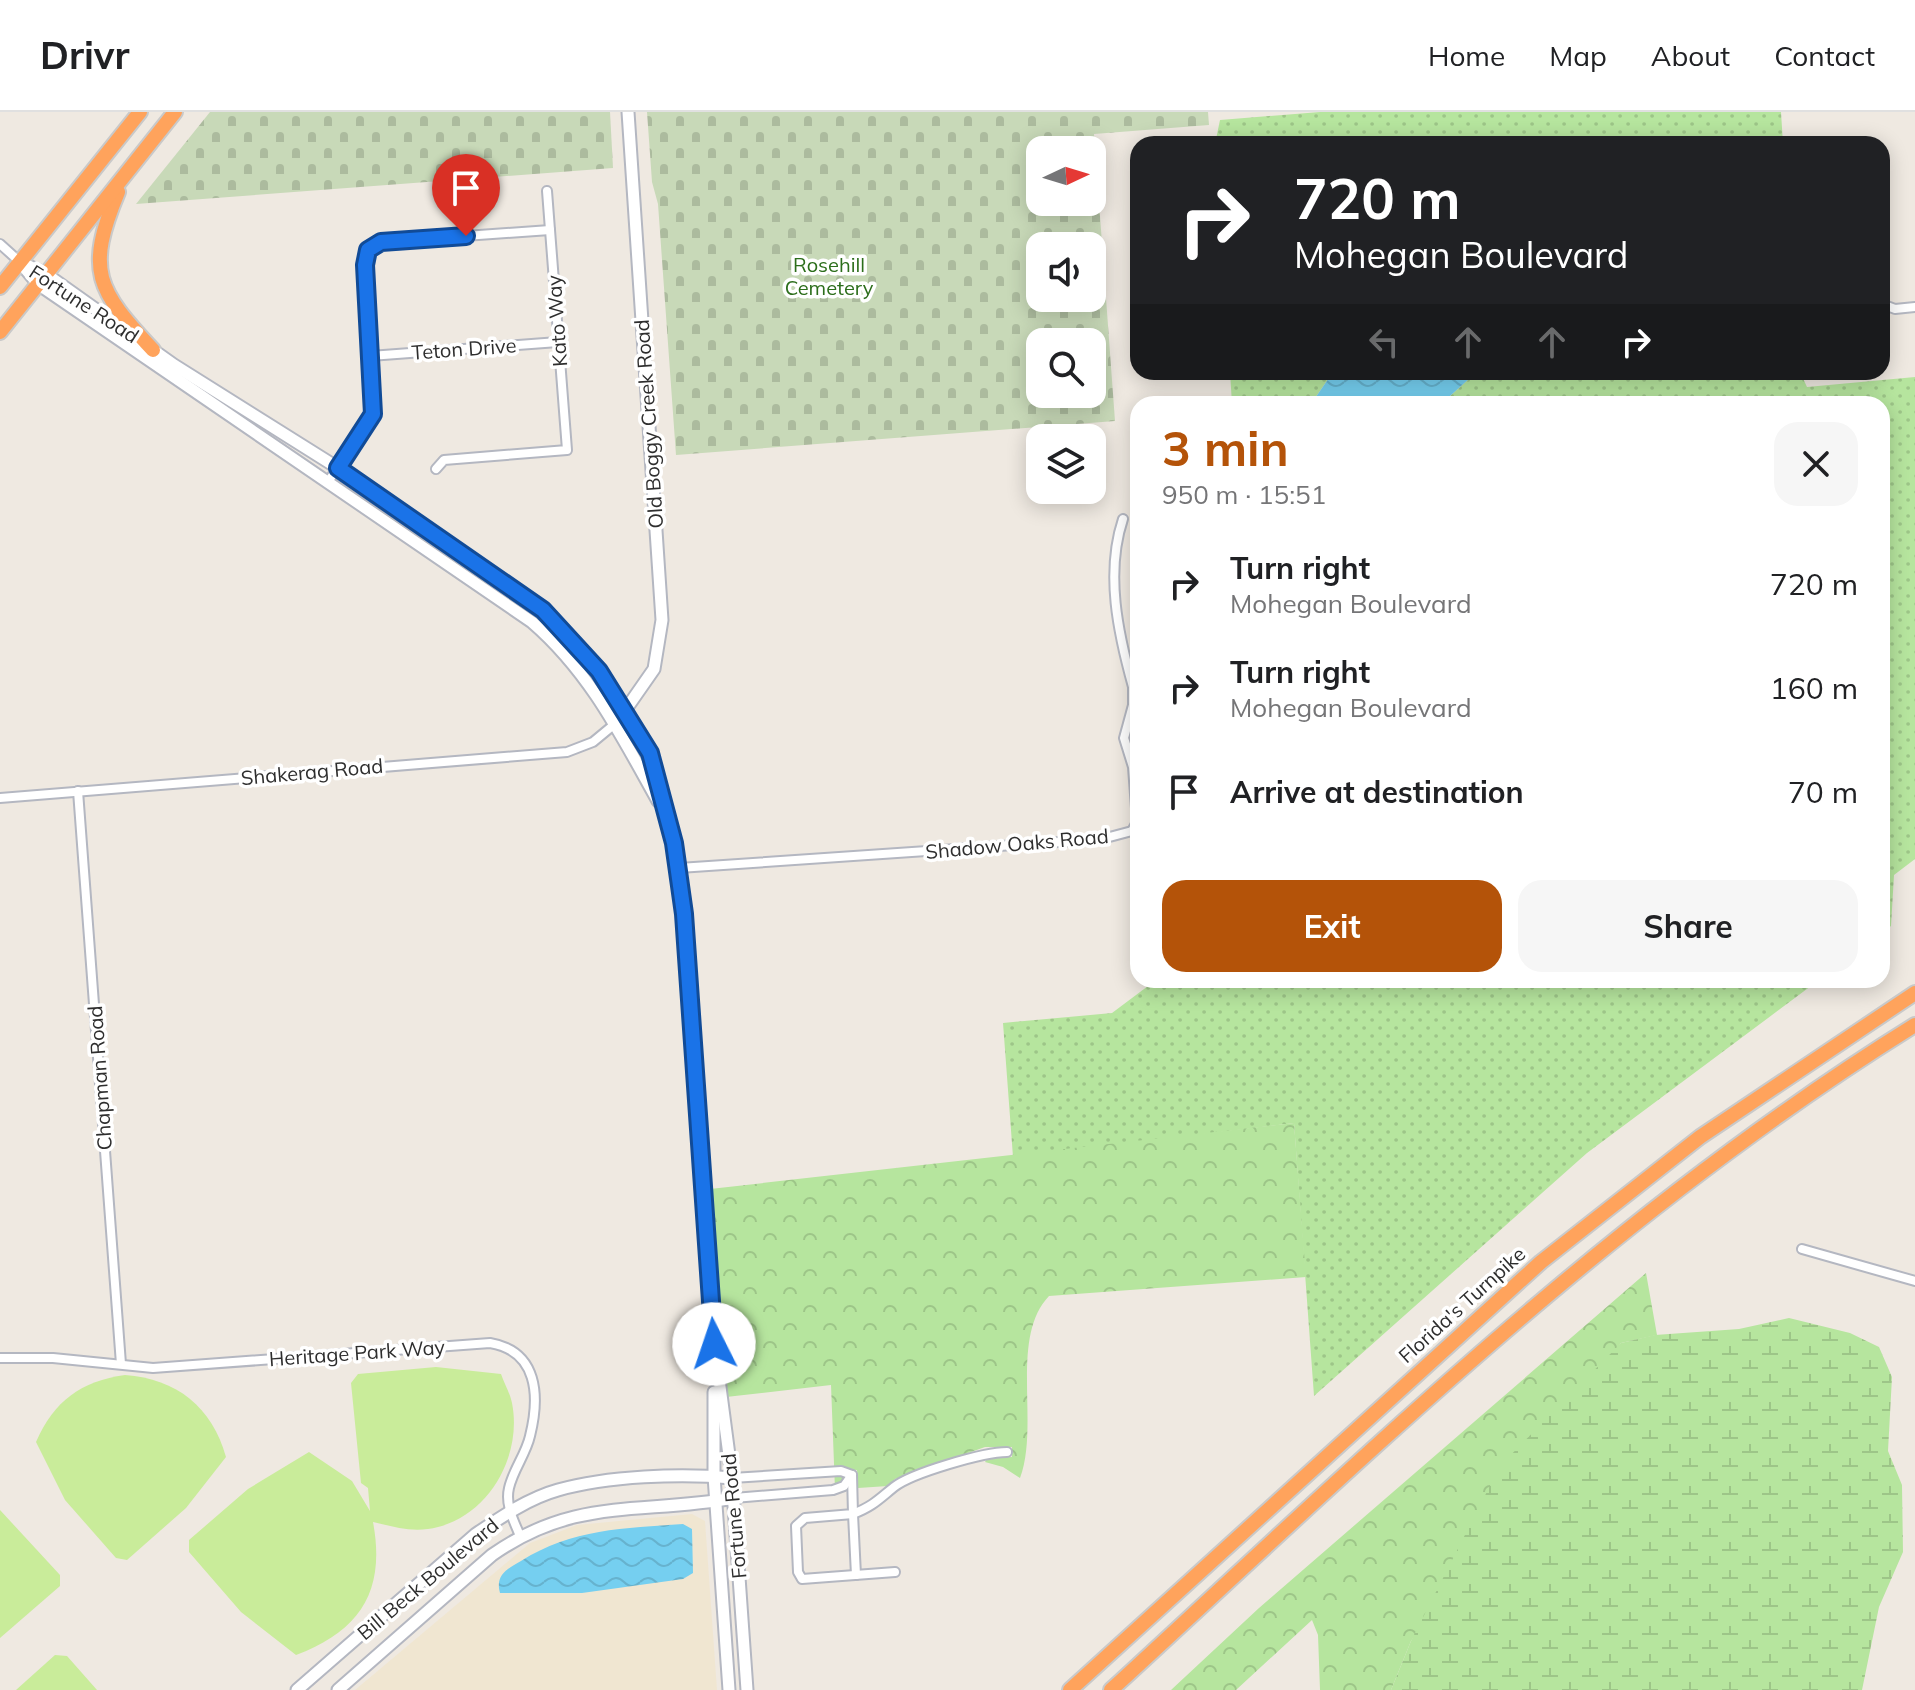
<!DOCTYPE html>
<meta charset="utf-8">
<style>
body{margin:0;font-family:Mulish,sans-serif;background:#f6f6f6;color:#202124;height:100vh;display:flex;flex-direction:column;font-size:30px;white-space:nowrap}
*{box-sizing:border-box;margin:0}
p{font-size:26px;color:#757577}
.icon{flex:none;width:44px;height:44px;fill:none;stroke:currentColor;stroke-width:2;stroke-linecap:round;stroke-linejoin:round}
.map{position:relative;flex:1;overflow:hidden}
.details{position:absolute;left:1130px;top:284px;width:760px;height:592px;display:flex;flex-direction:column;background:#fff;border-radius:24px;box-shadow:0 4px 20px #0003}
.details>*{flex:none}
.guide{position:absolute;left:1130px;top:24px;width:760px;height:244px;border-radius:24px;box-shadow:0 4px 20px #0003;background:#202124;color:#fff;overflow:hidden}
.needle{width:52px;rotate:86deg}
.tools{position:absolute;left:1026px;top:24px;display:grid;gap:16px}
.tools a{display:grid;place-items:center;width:80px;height:80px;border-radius:16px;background:#fff;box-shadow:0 4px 20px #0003;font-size:40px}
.pin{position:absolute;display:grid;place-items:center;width:68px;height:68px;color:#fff;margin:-82px -34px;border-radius:50% 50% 50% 0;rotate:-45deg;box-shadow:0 0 8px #0007}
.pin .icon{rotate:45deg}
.me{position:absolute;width:88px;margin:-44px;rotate:356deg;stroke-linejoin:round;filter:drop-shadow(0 0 6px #0008)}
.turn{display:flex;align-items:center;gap:28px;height:168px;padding:0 32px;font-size:36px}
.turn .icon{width:104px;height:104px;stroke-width:2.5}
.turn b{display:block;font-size:56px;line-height:68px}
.lanes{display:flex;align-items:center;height:76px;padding:0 32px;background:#0003;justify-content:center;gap:40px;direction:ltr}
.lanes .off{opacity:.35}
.round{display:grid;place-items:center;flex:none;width:84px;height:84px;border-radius:24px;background:#f6f6f6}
.overview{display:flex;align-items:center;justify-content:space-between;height:136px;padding:0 32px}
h1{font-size:48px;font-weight:700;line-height:60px;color:#b45309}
.button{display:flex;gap:16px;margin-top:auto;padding:16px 32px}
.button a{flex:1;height:92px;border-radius:24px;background:#b45309;color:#fff;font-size:32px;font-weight:700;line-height:92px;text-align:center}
.button a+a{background:#f6f6f6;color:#202124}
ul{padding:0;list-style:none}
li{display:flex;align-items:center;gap:24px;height:104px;padding:0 32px}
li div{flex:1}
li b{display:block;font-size:30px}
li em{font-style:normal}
header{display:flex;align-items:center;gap:48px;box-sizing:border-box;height:112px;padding:0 40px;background:#fff;border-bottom:2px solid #e0e0e0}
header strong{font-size:38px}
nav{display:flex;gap:44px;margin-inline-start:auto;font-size:28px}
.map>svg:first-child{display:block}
.education{fill:#f0e6d1}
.grass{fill:url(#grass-dots)}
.forest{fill:url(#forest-crowns)}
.wetland{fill:url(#wetland-marsh)}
.cemetery{fill:url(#cemetery-stones);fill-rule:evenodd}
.pitch{fill:#c9ec9a}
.water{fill:url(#water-waves)}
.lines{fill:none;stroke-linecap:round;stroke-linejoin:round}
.street-casing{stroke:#b4b7c1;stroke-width:12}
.secondary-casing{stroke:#b4b7c1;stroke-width:15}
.highway-casing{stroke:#c9c9c9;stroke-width:18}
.street{stroke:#fff;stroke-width:8}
.secondary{stroke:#fff;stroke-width:11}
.highway{stroke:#ffa35c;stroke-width:14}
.route-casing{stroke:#114b97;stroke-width:20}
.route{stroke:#1a73e8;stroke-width:14}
.labels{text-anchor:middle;stroke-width:7;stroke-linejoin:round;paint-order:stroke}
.park-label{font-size:20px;fill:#2c6e1b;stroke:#fff}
.street-label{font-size:20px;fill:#2e2e2e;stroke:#fff}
</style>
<header>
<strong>Drivr</strong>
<nav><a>Home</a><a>Map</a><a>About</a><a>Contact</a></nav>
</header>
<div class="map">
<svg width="1915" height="1578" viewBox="0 0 1915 1578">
<defs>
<pattern id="grass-dots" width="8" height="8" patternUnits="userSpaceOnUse" patternTransform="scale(2)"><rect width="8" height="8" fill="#b6e59e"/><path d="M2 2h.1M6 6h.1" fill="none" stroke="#9dc588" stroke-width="1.8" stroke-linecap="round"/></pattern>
<pattern id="forest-crowns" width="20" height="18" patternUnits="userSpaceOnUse" patternTransform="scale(2)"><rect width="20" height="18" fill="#b6e59e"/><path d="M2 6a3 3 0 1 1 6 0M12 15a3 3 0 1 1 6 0" fill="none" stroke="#9dc588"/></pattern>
<pattern id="wetland-marsh" width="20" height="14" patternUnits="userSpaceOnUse" patternTransform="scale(2)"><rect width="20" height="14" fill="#b6e59e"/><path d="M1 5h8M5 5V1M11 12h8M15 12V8" fill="none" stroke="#9dc588"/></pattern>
<pattern id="cemetery-stones" width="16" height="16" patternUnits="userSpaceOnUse" patternTransform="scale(2)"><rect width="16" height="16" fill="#c8d9b8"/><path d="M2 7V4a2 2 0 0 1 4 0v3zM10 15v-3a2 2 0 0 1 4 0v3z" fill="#acbb9e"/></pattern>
<pattern id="water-waves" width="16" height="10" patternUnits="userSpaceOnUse" patternTransform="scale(2)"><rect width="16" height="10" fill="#75cff0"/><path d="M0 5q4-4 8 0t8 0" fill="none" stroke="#66b2ce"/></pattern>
</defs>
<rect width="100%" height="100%" fill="#efe9e1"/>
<!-- education -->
<polygon class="education" points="692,1402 705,1409 717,1578 355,1578 530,1431 577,1413"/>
<!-- grass -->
<g class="grass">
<polygon points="1320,0 1781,0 1783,32 1215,32 1220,8"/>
<polygon points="1230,260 1333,260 1311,292 1232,292"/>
<path d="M1494,260C1529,260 1542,273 1580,260H1800L1807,275L1915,265V747L1894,763L1891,814L1882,821V292L1555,289L1441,292L1470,266Z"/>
<polygon points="1156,868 1819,868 1587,1041 1314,1284 1294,1011 1013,1045 1003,911 1112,901"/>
</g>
<!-- forest -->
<g class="forest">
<path d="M1294,1011L1306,1165L1049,1184C1009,1226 1040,1313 1020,1366L1003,1355L985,1350L988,1345H1012V1335H985L895,1367L888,1374L858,1376L857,1358L846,1359L847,1377L835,1378L831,1273L726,1285L710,1077Z"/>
<polygon points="1646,1161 1657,1223 1621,1231 1411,1529 1391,1578 1320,1578 1318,1523 1312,1508 1236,1578 1171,1578 1259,1496"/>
</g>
<!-- wetland -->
<polygon class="wetland" points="1789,1206 1850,1221 1879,1235 1892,1265 1888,1339 1902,1373 1903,1440 1879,1495 1862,1578 1391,1578 1411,1529 1500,1354 1621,1231 1655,1223 1739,1217"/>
<!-- cemetery -->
<g class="cemetery">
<polygon points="210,0 610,0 613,56 136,92"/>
<path d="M647,0H1208L1209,13L1094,22L1115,309L676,343L658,92L652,70ZM1040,38H1092V90H1040ZM1040,134H1092V186H1040ZM1040,230H1092V282H1040Z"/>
</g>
<!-- pitch -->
<g class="pitch">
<path d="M436,1255L501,1262C504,1271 510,1281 512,1291C523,1346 486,1409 428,1417C409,1420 391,1414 373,1410C386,1479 360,1519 296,1543L241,1500L189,1440V1428L248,1377L309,1340L352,1369L370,1399L368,1376L361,1371L351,1271L358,1262Z"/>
<path d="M125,1263C177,1267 212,1295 226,1345L186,1396L127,1448L116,1446L65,1388L36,1330C54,1289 81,1269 125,1263Z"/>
<polygon points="0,1398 60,1463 60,1474 0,1526"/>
<polygon points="55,1543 67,1544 97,1578 16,1578"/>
</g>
<!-- water -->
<g class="water">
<polygon points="1333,260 1493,260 1470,266 1441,292 1311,292"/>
<path d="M683,1412L692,1417L693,1461L683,1467L582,1481H500C495,1463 507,1457 521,1449C571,1417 625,1416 683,1412Z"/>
</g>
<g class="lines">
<defs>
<g id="street">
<polyline points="0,132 20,150"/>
<polyline points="1882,192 1895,197 1915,195"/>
<polyline points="370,244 558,230"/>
<polyline points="436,357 444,348 567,338 547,79"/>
<polyline points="328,370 373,302 365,153 368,138 381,130 550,118"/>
<polyline points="78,679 121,1252"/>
<polyline points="0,686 567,640 593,630 616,611"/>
<path d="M679,756L1102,727L1132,719L1137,710L1133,655L1124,626L1133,593V575C1118,521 1105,461 1123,407"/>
<polyline points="1802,1137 1915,1169"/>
<path d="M0,1246H53L153,1256L490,1231C538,1239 540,1284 530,1324C526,1342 513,1358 509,1376C505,1393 514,1409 520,1424"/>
<polyline points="852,1363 853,1402 805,1406 796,1414 798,1460 802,1467 895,1460"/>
<polyline points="732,1366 841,1359 852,1363"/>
<polyline points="734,1386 833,1378 844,1374 851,1364"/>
<path d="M856,1463L853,1402C873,1394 878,1388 894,1375C912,1361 984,1340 1007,1340"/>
</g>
<g id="secondary">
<polyline points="20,150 46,162 174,253 338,356 543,498 599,559 650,641 674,731 684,802 712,1214 732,1366 747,1578"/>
<path d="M23,154L38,172L532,510C590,560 621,623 658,689"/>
<polyline points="624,600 654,557 662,508 628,0"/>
<polyline points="714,1280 714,1364 729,1578"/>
<path d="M297,1578L476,1422C501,1405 529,1386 558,1378C607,1364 681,1361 732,1366"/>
<path d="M338,1578L492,1443C576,1384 640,1403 734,1386"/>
</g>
<g id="highway">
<path d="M118,80C85,159 97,178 153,238"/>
<polyline points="0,175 140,0"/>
<polyline points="0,220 175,0"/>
<polyline points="1070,1578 1541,1150 1700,1025 1915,881"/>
<path d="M1111,1578C1369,1341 1615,1099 1915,913"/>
</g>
</defs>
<!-- street casing -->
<use href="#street" class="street-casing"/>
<!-- secondary casing -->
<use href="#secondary" class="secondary-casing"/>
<!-- highway casing -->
<use href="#highway" class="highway-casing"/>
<!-- street -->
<use href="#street" class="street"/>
<!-- secondary -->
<use href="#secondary" class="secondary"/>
<!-- highway -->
<use href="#highway" class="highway"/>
</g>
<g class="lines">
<defs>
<polyline id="route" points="466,124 381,130 368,138 365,153 373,302 338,356 543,498 599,559 650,641 674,731 684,802 714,1232"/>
</defs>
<!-- route casing -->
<use href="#route" class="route-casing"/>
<!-- route -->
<use href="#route" class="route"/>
</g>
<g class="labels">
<!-- park labels -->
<g class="park-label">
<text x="829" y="160">Rosehill<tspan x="829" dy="23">Cemetery</tspan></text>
</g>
<!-- street labels -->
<g class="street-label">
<text transform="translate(84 192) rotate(33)" y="7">Fortune Road</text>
<text transform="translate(557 209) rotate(-94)" y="7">Kato Way</text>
<text transform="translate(464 237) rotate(-4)" y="7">Teton Drive</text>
<text transform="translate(649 312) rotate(-94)" y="7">Old Boggy Creek Road</text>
<text transform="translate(312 660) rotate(-5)" y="7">Shakerag Road</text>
<text transform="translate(1017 732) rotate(-5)" y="7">Shadow Oaks Road</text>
<text transform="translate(100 966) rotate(-94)" y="7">Chapman Road</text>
<text transform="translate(1462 1193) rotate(-42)" y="7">Florida's Turnpike</text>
<text transform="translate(357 1241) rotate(-4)" y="7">Heritage Park Way</text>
<text transform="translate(734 1404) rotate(-95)" y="7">Fortune Road</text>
<text transform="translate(428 1467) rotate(-40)" y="7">Bill Beck Boulevard</text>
</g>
</g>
</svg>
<div class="tools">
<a><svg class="needle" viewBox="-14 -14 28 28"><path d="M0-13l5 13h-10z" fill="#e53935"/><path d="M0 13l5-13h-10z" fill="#757577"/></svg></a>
<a><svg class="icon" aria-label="sound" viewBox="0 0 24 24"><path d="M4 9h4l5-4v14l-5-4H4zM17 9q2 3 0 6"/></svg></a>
<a><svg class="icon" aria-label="search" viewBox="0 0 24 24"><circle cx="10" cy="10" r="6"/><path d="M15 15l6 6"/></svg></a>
<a><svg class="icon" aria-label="layers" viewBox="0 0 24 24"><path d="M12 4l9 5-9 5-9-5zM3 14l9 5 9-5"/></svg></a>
</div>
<div class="pin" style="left:466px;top:124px;background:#d93025"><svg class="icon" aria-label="arrive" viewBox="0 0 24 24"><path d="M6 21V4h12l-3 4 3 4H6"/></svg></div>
<svg class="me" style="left:714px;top:1232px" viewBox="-20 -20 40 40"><circle r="19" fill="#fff"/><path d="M0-13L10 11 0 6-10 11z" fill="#1a73e8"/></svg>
<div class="guide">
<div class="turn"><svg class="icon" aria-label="right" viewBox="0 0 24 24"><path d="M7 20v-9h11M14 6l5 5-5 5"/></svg><div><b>720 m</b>Mohegan Boulevard</div></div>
<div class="lanes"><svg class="icon off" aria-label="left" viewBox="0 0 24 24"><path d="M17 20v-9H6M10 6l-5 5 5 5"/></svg><svg class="icon off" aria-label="ahead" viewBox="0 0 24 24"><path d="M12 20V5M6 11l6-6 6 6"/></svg><svg class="icon off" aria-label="ahead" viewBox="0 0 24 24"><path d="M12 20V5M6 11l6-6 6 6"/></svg><svg class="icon" aria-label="right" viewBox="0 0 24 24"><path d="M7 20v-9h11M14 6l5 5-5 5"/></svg></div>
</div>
<section class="details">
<div class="overview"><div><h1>3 min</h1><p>950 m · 15:51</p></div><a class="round"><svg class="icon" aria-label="close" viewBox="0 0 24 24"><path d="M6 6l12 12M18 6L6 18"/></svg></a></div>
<ul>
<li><svg class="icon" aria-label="right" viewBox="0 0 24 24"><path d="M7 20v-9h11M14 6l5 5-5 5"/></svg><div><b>Turn right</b><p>Mohegan Boulevard</p></div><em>720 m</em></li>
<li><svg class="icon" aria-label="right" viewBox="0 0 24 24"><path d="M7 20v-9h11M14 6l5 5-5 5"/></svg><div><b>Turn right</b><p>Mohegan Boulevard</p></div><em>160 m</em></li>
<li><svg class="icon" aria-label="arrive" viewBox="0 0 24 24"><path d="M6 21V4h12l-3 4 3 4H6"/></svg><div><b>Arrive at destination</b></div><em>70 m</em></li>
</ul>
<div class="button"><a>Exit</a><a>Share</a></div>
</section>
</div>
